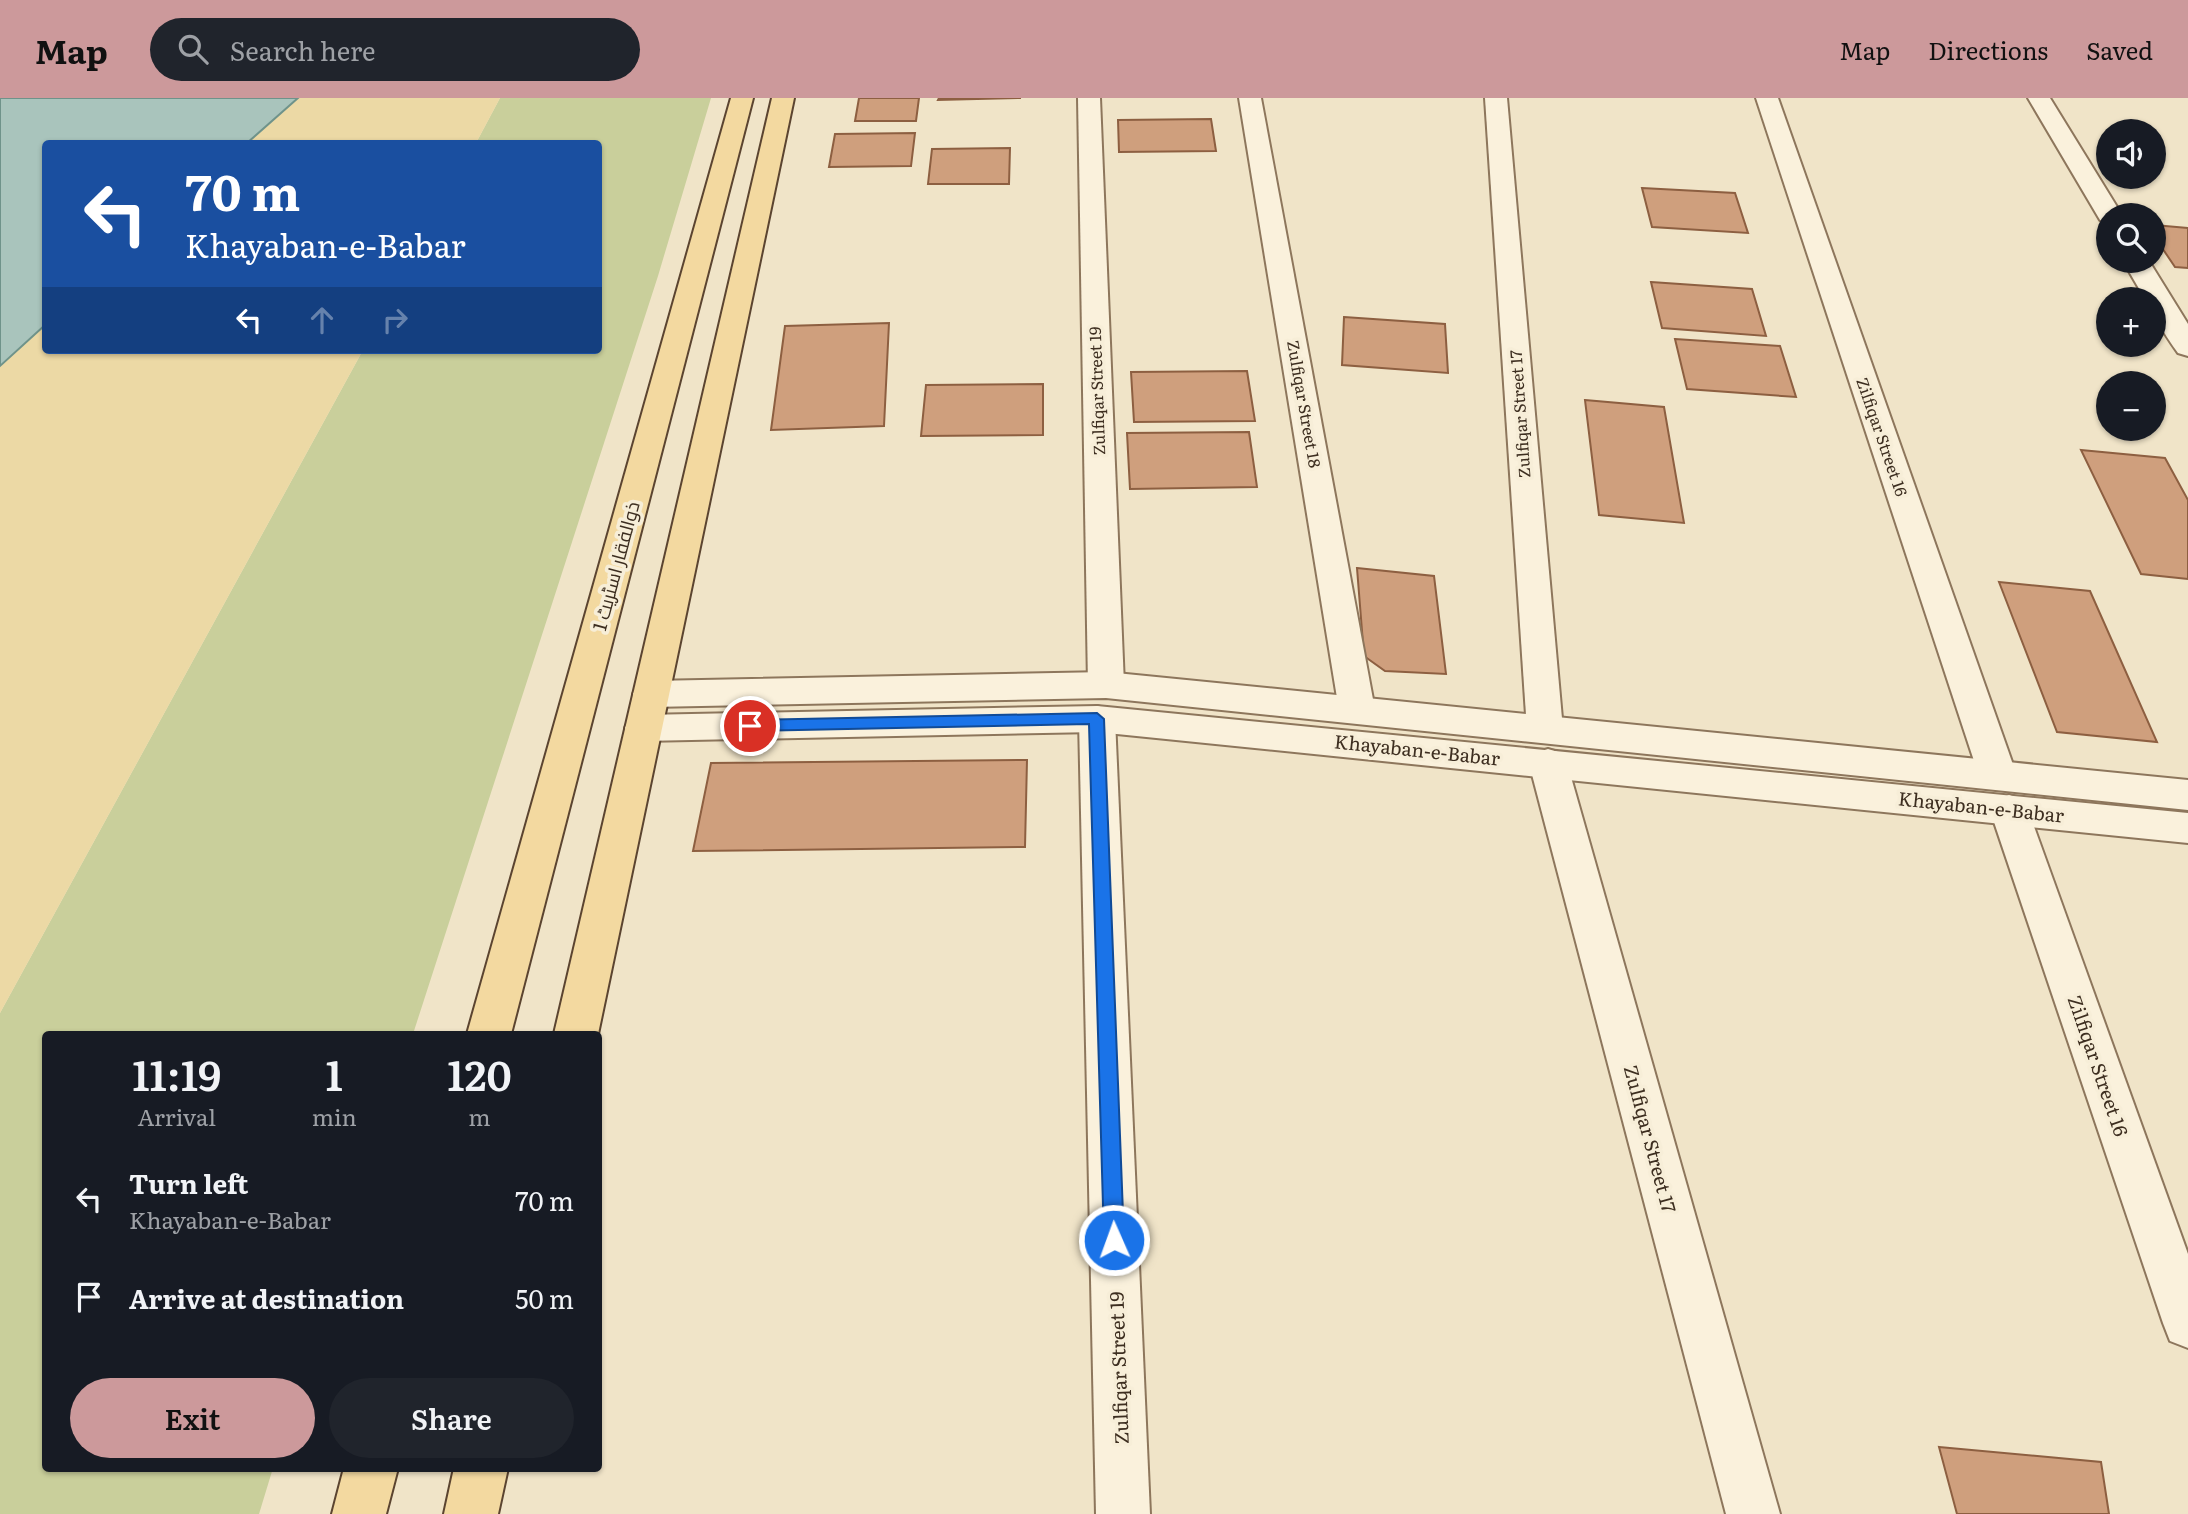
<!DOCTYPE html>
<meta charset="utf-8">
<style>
body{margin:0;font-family:Literata,Cairo,serif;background:#20242c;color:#f1f3f6;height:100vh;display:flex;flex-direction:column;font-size:26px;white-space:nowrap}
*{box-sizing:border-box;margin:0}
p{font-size:23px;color:#9ea1a6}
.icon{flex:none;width:38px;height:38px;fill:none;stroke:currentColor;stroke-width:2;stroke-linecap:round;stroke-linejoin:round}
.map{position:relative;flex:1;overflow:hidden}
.details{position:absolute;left:42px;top:933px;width:560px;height:441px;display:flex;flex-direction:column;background:#171b24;border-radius:7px;box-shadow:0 2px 5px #0004}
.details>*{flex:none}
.banner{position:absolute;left:42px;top:42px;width:560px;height:214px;border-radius:7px;box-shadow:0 2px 5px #0004;background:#1a4fa0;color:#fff;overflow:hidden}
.tools{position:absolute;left:2096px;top:21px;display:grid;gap:14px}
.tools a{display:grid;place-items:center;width:70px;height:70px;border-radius:50%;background:#171b24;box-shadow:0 2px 5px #0004;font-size:35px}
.pin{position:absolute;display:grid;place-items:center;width:60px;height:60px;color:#fff;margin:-30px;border:4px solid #fff;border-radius:50%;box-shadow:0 2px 7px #0007}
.me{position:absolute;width:77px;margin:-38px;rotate:358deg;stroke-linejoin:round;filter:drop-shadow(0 0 5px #0008)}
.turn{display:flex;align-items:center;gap:24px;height:147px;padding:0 28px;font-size:32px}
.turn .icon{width:91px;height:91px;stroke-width:2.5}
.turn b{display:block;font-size:49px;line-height:60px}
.lanes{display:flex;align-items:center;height:66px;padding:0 28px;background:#0003;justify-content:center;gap:35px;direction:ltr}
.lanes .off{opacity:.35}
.eta{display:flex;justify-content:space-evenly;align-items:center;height:119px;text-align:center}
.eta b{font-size:42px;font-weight:600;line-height:49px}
.button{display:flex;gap:14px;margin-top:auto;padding:14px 28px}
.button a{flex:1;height:80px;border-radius:42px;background:#cc999b;color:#111;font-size:28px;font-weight:600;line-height:80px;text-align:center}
.button a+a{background:#20242c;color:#f1f3f6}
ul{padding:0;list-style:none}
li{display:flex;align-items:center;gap:21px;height:98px;padding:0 28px}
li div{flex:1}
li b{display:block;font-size:26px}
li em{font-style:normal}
header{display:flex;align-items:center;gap:42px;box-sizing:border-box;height:98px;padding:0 35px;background:#cc999b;color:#111}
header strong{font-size:33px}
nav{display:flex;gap:38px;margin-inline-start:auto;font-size:24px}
.search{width:490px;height:63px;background:#20242c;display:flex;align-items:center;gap:18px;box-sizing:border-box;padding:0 24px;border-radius:38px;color:#9ea1a6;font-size:26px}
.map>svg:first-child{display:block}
.green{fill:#c9cf9b}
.sand{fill:#ecd9a5}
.water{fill:#a9c4bc;stroke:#6f938a;stroke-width:2}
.building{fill:#cf9f7d;stroke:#8d5f41;stroke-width:2}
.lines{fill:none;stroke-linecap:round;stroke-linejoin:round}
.minor-casing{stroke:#8d765c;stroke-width:4}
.tertiary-casing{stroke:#8d765c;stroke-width:4}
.primary-casing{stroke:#5b4430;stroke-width:4}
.minor{fill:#faf1dc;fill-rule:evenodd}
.tertiary{fill:#faf1dc;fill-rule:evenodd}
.primary{fill:#f3d9a0;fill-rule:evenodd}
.route{fill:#1a73e8;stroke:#114b97;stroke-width:2}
.labels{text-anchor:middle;stroke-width:7;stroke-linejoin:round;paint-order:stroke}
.far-street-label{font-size:16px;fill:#3d2e20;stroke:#f7eed8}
.street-label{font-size:19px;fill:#3d2e20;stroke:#f7eed8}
</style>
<header>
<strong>Map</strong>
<div class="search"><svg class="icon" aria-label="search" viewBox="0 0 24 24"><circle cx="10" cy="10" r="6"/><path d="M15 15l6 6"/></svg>Search here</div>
<nav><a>Map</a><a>Directions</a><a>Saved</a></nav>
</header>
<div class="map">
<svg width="2188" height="1416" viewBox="0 0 2188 1416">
<rect width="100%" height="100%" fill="#f0e4c8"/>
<!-- green -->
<polygon class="green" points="500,0 711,0 658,178 413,936 46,936 46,1370 273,1370 259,1416 0,1416 0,915 363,252 598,252 598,46 476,45"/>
<!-- sand -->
<g class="sand">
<polygon points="298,0 500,0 476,45 247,46"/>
<polygon points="45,227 46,252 363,252 0,915 0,268"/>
</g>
<!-- water -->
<polygon class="water" points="0,0 298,0 247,45 46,46 45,227 0,268"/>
<!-- building -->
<g class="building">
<polygon points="859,0 919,0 916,23 855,23"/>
<polygon points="939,0 1021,0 938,2"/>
<polygon points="1211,21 1216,53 1119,54 1118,22"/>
<polygon points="915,35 911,68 829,69 835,36"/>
<polygon points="1010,50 1009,86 928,86 932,51"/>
<polygon points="1642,90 1735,95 1748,135 1652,129"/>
<polygon points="2154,127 2188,130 2188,170 2175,169 2154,138"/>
<polygon points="1651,184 1752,191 1766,238 1662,230"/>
<polygon points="1344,219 1445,226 1448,275 1342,267"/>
<polygon points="889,225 884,328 771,332 785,228"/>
<polygon points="1675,241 1780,248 1796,299 1687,291"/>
<polygon points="1247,273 1255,323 1134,324 1131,274"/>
<polygon points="1043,286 1043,337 921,338 926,287"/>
<polygon points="1585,302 1664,309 1684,425 1599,417"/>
<polygon points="1249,334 1257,389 1130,391 1127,335"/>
<polygon points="2081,352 2165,360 2188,402 2188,481 2141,476"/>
<polygon points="1357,470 1434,478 1446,576 1385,573 1364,558"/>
<polygon points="1999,484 2090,493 2157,644 2057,634"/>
<polygon points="1027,662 1025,749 693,753 711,665"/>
<polygon points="1939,1349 2101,1364 2109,1416 1957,1416"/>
</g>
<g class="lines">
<defs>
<g id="minor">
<polygon points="1078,0 1100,0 1124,587 1119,596 1106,600 1093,596 1088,587"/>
<polygon points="1239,0 1261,0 1375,612 1370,621 1357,625 1344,621 1339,612"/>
<polygon points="1485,0 1507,0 1563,632 1558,642 1545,645 1532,642 1527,632"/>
<polygon points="1756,0 1778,0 2017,678 2011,688 1998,692 1985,688 1979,678"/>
<polygon points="2028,0 2050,0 2122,117 2109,117 2109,125 2100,122"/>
<path d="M2123,163H2149L2188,226V258L2178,255C2166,238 2154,222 2154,201H2145Z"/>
<polygon points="1097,608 1110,612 1115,621 1150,1416 1096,1416 1079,621 1084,612"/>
<polygon points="1548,651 1561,655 1567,665 1780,1416 1726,1416 1529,665 1535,655"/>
<polygon points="2009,697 2023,702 2028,712 2188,1156 2188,1250 2170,1243 2163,1225 1990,712 1995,702"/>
</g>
<g id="tertiary">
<polygon points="1106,574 2188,682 2188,712 1106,600 651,609 638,605 633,596 638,587 651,583"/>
<polygon points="1097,608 2188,715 2188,745 1097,634 643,643 630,640 625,630 630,620 643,617"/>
</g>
<g id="primary">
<polygon points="731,0 753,0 511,936 467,936"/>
<polygon points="772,0 794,0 598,936 554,936"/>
<polygon points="344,1370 398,1370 386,1416 332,1416"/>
<polygon points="454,1370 508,1370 498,1416 444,1416"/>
</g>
</defs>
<!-- minor casing -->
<use href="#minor" class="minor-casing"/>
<!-- tertiary casing -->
<use href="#tertiary" class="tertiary-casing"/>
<!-- primary casing -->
<use href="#primary" class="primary-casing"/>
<!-- minor -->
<use href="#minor" class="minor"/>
<!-- tertiary -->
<use href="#tertiary" class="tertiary"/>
<!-- primary -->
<use href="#primary" class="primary"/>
</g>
<!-- route -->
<polygon class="route" points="1097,615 1104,621 1124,1142 1121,1148 1114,1151 1107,1148 1104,1142 1089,626 750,633 742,628 750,622"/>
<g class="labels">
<!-- far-street labels -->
<g class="far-street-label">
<text transform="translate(1097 293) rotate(-92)" y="6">Zulfiqar Street 19</text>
<text transform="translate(1304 306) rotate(80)" y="6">Zulfiqar Street 18</text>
<text transform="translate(1520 316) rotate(-94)" y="6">Zulfiqar Street 17</text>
<text transform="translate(1882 339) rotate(71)" y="6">Zilfiqar Street 16</text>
</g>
<!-- street labels -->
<g class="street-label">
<text transform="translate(616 468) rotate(-75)" y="7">ذوالفقار اسٹریٹ 1</text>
<text transform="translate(1417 652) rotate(6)" y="7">Khayaban-e-Babar</text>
<text transform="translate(1981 709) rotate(6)" y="7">Khayaban-e-Babar</text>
<text transform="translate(2098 968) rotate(71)" y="7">Zilfiqar Street 16</text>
<text transform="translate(1650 1041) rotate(75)" y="7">Zulfiqar Street 17</text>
<text transform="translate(1119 1270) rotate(-92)" y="7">Zulfiqar Street 19</text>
</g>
</g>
</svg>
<div class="tools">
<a><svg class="icon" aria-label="sound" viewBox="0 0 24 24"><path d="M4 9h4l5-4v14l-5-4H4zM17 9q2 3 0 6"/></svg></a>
<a><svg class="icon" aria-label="search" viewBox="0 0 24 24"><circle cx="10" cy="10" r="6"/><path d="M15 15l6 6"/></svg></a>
<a>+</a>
<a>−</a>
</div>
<div class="pin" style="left:750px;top:628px;background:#d93025"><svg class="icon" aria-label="arrive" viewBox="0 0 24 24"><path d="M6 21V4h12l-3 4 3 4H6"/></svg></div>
<svg class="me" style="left:1114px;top:1142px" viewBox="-20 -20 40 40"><circle r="17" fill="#1a73e8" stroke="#fff" stroke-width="3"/><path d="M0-11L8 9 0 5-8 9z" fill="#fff"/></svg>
<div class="banner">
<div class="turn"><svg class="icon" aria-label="left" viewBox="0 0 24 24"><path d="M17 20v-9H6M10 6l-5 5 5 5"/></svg><div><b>70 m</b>Khayaban-e-Babar</div></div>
<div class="lanes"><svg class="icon" aria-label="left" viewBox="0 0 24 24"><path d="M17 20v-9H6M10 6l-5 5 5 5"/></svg><svg class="icon off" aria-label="ahead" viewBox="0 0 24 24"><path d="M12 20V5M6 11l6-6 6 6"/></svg><svg class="icon off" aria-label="right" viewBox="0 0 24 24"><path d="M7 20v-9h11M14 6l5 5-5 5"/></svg></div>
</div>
<section class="details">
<div class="eta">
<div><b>11:19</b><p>Arrival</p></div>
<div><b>1</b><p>min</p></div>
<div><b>120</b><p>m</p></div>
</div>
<ul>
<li><svg class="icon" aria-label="left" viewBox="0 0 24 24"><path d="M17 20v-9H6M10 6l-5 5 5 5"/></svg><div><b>Turn left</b><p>Khayaban-e-Babar</p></div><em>70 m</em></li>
<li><svg class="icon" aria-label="arrive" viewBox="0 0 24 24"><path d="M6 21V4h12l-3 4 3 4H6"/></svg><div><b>Arrive at destination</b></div><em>50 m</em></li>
</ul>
<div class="button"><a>Exit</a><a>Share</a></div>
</section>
</div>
